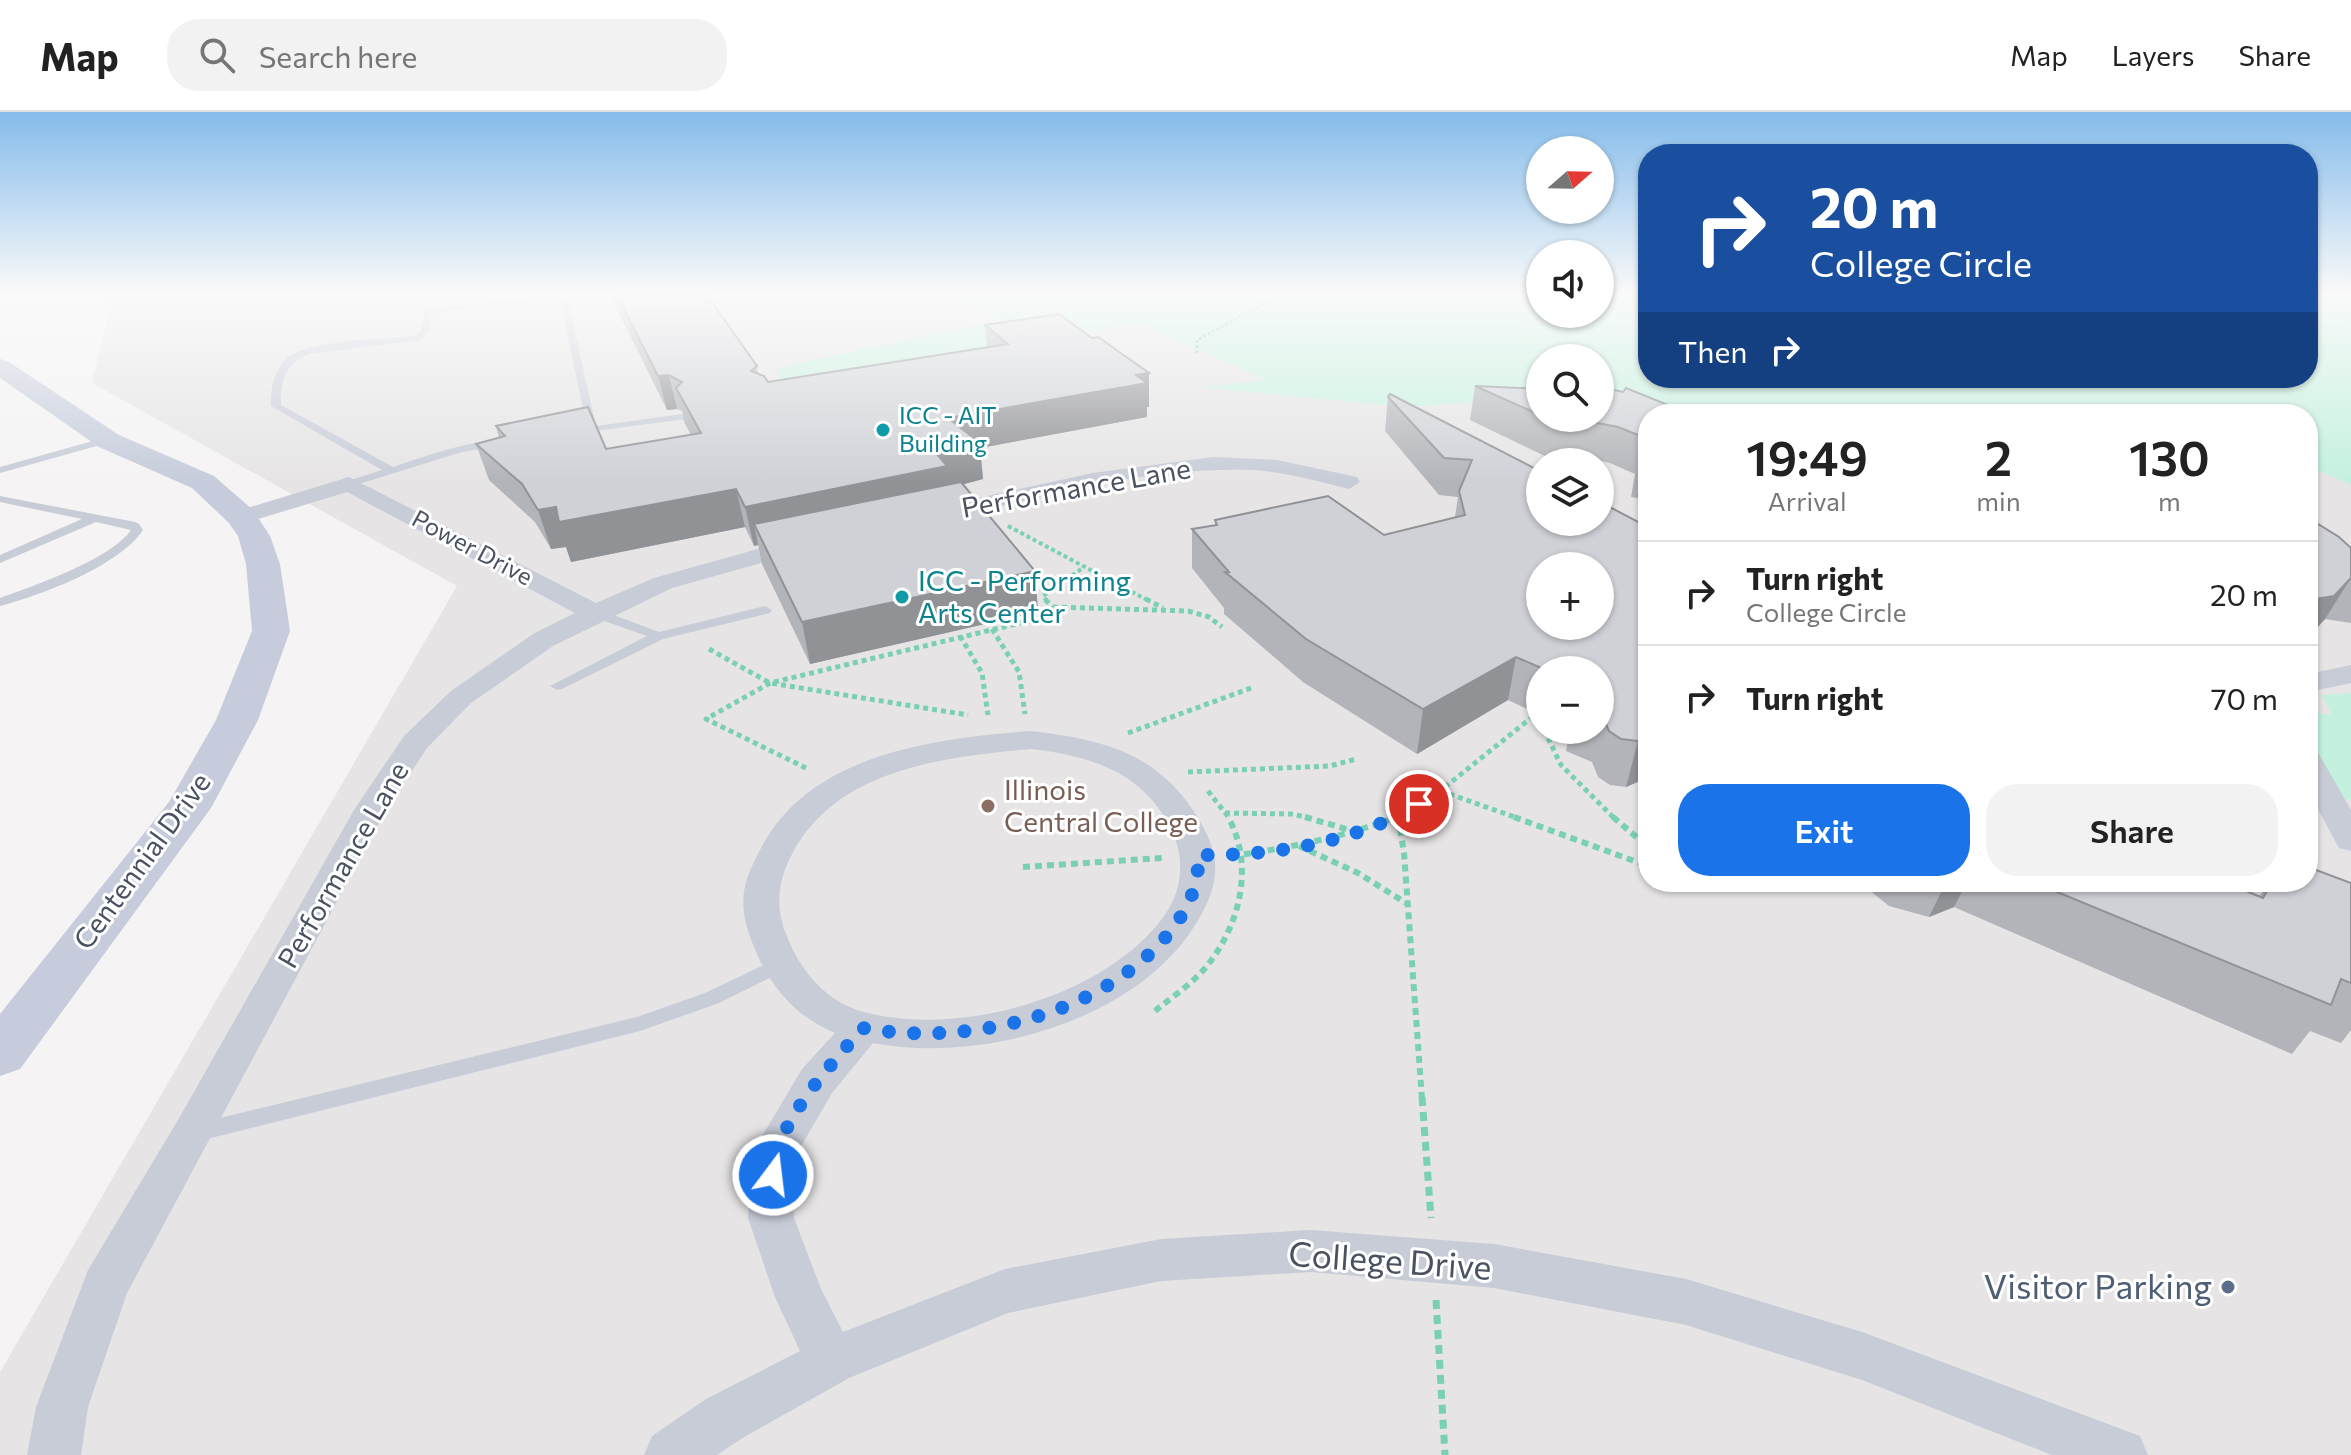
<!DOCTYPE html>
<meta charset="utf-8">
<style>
body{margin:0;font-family:Commissioner,sans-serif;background:#f2f2f2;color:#222;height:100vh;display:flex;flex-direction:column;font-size:30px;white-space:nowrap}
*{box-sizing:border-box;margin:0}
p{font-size:26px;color:#767676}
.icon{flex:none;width:44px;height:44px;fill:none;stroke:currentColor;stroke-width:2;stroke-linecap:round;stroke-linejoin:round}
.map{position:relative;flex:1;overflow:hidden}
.details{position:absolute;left:1638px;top:292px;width:680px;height:488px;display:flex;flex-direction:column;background:#fff;border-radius:32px;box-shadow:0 2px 6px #0004}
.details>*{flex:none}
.hud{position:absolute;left:1638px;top:32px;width:680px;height:244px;border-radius:32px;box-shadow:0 2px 6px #0004;background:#1a4fa0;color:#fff;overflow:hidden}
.needle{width:52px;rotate:70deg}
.tools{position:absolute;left:1526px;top:24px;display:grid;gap:16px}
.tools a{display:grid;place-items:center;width:88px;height:88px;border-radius:50%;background:#fff;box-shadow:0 2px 6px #0004;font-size:40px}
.pin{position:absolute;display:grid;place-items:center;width:68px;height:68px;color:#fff;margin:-34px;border:4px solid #fff;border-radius:50%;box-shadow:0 2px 8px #0007}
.me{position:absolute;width:88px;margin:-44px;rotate:15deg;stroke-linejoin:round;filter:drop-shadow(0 0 6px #0008)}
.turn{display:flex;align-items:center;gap:28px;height:168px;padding:0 40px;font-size:36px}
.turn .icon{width:104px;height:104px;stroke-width:2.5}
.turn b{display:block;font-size:56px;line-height:68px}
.then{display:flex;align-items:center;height:76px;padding:0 40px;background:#0003;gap:16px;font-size:30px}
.eta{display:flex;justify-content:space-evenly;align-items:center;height:136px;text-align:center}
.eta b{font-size:48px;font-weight:600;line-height:56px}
.button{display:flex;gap:16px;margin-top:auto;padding:16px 40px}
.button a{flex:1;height:92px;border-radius:32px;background:#1a73e8;color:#fff;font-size:32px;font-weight:600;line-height:92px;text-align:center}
.button a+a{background:#f2f2f2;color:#222}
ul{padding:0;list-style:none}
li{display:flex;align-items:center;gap:24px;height:104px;padding:0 40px;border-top:2px solid #e0e0e0}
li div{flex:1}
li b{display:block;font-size:30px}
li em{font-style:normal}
header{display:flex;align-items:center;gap:48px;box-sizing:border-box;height:112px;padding:0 40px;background:#fff;border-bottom:2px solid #e0e0e0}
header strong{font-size:38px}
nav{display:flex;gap:44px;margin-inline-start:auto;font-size:28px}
.search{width:560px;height:72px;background:#f2f2f2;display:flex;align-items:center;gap:20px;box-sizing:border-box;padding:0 28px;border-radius:32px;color:#767676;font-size:30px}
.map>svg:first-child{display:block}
.education{fill:#e6e4e5;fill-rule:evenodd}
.green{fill:#c3f1dd}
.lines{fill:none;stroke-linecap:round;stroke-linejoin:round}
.path-far4{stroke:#7ad0b5;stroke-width:3;stroke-dasharray:3 2;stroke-linecap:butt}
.path-far3{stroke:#7ad0b5;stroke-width:4;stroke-dasharray:4 3;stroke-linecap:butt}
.path-far2{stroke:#7ad0b5;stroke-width:5;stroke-dasharray:5 4;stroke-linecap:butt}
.path-far1{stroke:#7ad0b5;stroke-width:6;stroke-dasharray:7 5;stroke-linecap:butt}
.path{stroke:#7ad0b5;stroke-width:7;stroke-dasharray:9 6;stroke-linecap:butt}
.lane{fill:#c7ccd7;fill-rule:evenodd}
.street{fill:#c7ccd7;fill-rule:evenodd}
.secondary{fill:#c6ccdb;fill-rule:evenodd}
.wall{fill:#b2b4b9}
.shaded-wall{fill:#919296}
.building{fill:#cfd1d7;stroke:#919296;stroke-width:2;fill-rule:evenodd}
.route{stroke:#1a73e8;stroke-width:14;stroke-dasharray:0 25.2}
.culture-dot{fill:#0f9aa8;stroke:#fff;stroke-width:3}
.education-dot{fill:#8d6e63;stroke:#fff;stroke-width:3}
.service-dot{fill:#5c6f8a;stroke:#fff;stroke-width:3}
.labels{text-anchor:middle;stroke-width:6;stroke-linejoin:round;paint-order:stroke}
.far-culture-label{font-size:24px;fill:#0d838f;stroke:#fff;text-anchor:start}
.far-street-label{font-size:24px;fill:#4a5261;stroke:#fff}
.street-label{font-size:28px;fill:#4a5261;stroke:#fff}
.culture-label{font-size:28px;fill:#0d838f;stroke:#fff;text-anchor:start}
.education-label{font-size:28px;fill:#785e54;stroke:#fff;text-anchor:start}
.near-street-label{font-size:34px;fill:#4a5261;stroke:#fff}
.near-service-label{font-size:34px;fill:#4e5e75;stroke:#fff;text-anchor:end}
</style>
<header>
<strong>Map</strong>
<div class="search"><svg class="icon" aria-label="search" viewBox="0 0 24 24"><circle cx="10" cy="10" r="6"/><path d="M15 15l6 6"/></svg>Search here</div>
<nav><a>Map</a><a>Layers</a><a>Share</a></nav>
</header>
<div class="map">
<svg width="2351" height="1343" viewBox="0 0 2351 1343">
<rect width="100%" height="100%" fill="#f5f3f3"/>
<!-- education -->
<path class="education" d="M113,183H1540V202H1600V183H1648V266H2308V183H2351V1343H0V1260L457,474L92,271ZM1540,246H1600V306H1540ZM1648,302H2308V770H1648ZM1540,350H1600V410H1540ZM1540,454H1600V514H1540ZM1540,558H1600V618H1540Z"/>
<!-- green -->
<g class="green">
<polygon points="948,183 1540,183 1540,202 1600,202 1600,183 1648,183 1648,266 2308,266 2308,183 2351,183 2351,373 2308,354 2308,302 1684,302 1600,287 1600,246 1540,246 1540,285 1406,295 1201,275 1268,268 1140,212 781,271 776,256 1000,208"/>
<polygon points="2351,581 2351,688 2308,681 2308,599 2332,603 2322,583"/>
</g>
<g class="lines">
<!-- path-far4 -->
<polyline class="path-far4" points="1197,241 1197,228 1269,189 1274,183"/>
<!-- path-far3 -->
<g class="path-far3">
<polyline points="1008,414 1149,489"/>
<polyline points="1047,489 1043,484 1084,455"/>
</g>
<!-- path-far2 -->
<g class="path-far2">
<polyline points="1146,487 1163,496"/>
<polyline points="1053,495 1188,499 1209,505 1222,515"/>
<polyline points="992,517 1019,560 1025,602"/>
<polyline points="960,524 982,561 988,603"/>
<polyline points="709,537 770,571 968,603"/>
<polyline points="1544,618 1561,653 1615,707"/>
<polyline points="1128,621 1251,576"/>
<polyline points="806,656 706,607 770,571 1058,502 1045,487"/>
<polyline points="1188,660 1330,654 1356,647"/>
<polyline points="1208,679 1230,707"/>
<polyline points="1441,679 1520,707"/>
<polyline points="1225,701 1293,702 1312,707"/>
<polyline points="1391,707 1440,679 1536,602 1540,609"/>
</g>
<!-- path-far1 -->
<g class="path-far1">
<polyline points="1305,705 1353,719"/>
<polyline points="1398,705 1404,741 1422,987"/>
<polyline points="1514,705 1648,754"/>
<polyline points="1613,705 1648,735"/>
<polyline points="1299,734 1358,761 1406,791"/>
<path d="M1232,744C1289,736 1343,725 1397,705"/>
<polyline points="1023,755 1162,746"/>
<polyline points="1693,770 1706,775"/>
<path d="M1155,899C1172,885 1192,872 1206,855C1240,814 1255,753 1228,705"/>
</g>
<!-- path -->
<g class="path">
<polyline points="1422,985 1431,1106"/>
<polyline points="1436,1188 1445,1343"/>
</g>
<!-- lane -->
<g class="lane">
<path d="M563,183L567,185L596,314L682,302L687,305L686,307L580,321V317L587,316L560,188L445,199L431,203L429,220L420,228L309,242C286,251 280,269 281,293L393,355C414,348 485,322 502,332L501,334L462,340L349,375L345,374V370L382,358L271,294C270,278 274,259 286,247C306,228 385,227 415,224L421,219L424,200L444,195Z"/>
<polygon points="107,325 111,326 111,330 0,361 0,355"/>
<path d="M0,384L135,410L139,412L143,418C119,454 42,483 0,494V486C34,474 111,447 131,418L96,410L0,451V443L82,407L0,390Z"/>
<polygon points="765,494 772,498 770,501 663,527 562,577 557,578 550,574 647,524 590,504 590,498 600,498 659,520"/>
<polygon points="779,846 786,848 788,853 786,858 719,891 640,919 195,1030 187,1027 184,1021 187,1015 195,1012 637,905 705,881"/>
</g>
<!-- street -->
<g class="street">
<path d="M1213,345L1277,348L1357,365L1360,370L1349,377C1317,369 1285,360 1252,358C1145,354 1040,386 937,409L929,407L925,402L929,397L937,395L1093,361Z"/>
<polygon points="349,365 596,491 654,466 793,427 811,427 814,432 811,437 672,476 553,534 471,591 427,636 386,698 127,1181 88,1295 81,1343 27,1343 36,1295 88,1158 178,1008 354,698 404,624 451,579 533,522 575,501 347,380 242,412 234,410 230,405 234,400"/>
<polygon points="2351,553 2351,571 2308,580 2308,562"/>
<path d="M1031,619C1099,627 1153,639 1193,698C1221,740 1223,767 1197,810C1138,909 981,952 873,931L832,981L796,1043L794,1106L821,1177L843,1220L1005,1157L1161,1127L1311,1118L1494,1132L1686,1167L1862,1220L2140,1324L2148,1343H2052L1862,1268L1686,1213L1494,1176L1311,1160L1161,1169L1008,1201L849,1266L744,1325L717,1343H644L652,1324L706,1287L800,1239L775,1185L748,1106L752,1041L802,957L835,921C793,903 768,872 752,830C738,793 741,773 760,738C809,641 934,627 1031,619ZM1031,637C1082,643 1131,655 1162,701C1187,738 1187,777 1158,812C1096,887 958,925 864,900C827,890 802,861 788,827C776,799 776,775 790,746C833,657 943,645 1031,637Z"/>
<polygon points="2308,640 2319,642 2351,698 2351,739 2339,736 2308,679"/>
</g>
<!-- secondary -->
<polygon class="secondary" points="0,247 9,250 119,323 214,364 253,398 270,424 280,452 290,519 258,608 211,696 20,957 0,964 0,902 169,690 216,608 252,519 246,452 238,424 229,411 192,376 99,335 0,266"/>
</g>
<!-- wall -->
<g class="wall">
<polygon points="610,183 707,183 757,254 758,262 768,270 987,235 985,213 1149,295 1147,295 1147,305 980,336 983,367 962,372 1035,459 1038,500 810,552 762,452 758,433 754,434 745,415 571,450 566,435 551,437 535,410 489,368 476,332 499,326 496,314 606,337 691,323 684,310 682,299 677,297 667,298"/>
<polygon points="1475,274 1540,277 1540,306 1600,306 1648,302 1648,388 1631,385 1635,362 1610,351 1585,345 1545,344 1470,308"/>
<polygon points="1388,285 1648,415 1648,670 1642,668 1626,675 1610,673 1598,665 1592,650 1566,639 1570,618 1600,618 1600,558 1540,558 1540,603 1508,588 1417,642 1303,570 1224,502 1224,496 1192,456 1192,417 1215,413 1215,408 1384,423 1455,405 1458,385 1439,383 1385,319"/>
<polygon points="2315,410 2351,436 2351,511 2325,507 2308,526"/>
<polygon points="1869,770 2223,770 2259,785 2269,770 2351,771 2351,918 2341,931 2310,919 2292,942 1954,795 1929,805 1889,794 1869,778"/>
</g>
<!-- shaded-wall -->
<g class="shaded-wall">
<polygon points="1149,261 1149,295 1147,295 1147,305 980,336 983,367 950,376 754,412 758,433 754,434 745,395 936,341 948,306"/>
<polygon points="669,263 677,297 667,298 658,264"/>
<polygon points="736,377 745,415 571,450 566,435 551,437 538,398"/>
<polygon points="1035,459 1038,500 810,552 802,510"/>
<polygon points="2351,466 2325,507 2308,526 2308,488"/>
<polygon points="1648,529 1648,548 1640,545"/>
<polygon points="1516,545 1508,588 1417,642 1423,597"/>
<polygon points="1648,625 1648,645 1642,668 1626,675 1638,629"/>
<polygon points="1946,770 1967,770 1954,795 1929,805"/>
</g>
<!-- building -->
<g class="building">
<polygon points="617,183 707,183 757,254 751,259 764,264 768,270 1008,232 985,213 1059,202 1092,226 1098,225 1149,261 1136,263 1147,271 948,306 979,330 936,341 947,354 745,395 736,377 559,410 556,395 538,398 522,372 476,332 505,324 496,314 588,295 606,337 701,321 676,276 682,270 669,263 658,264"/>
<polygon points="1475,274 1540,277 1540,303"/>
<polygon points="1600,275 1623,280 1626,276 1690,302 1648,302 1648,349 1639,348 1643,325 1618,315 1592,310 1552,308 1546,306 1600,306"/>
<path d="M1390,282L1540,359V410H1600V390L1648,415V529L1640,545L1648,548V625L1638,629L1621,627L1609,619L1603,605L1600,604V558H1546L1516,545L1423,597L1306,527L1225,460H1229L1192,417L1217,413L1215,408L1328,384L1384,423L1465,403L1459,379L1472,348L1444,346L1388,285ZM1540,454H1600V514H1540Z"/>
<polygon points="961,370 1035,459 802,510 754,412"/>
<polygon points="2308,399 2315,410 2339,425 2351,436 2351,466 2334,484 2308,488"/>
<polygon points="2308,755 2351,771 2351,871 2341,867 2331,893 2033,770 2224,770 2263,786 2272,770 2308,770"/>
</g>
<!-- sky -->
<linearGradient id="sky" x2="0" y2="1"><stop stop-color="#85bcea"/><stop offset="0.49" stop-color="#fafafa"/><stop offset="1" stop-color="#fafafa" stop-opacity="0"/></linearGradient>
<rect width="2351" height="371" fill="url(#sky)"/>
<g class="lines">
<!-- route -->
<path class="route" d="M773,1063C775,1011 830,954 863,916C966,935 1102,904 1169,821C1187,799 1200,773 1198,743C1272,744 1355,731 1419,692"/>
</g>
<!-- markers -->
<g class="culture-dot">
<circle cx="883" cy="318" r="8"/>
<circle cx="902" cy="485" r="8"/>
</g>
<circle class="education-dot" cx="988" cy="694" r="8"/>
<circle class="service-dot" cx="2228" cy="1175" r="8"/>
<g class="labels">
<!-- far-culture labels -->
<g class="far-culture-label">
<text x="899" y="312">ICC - AIT<tspan x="899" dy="28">Building</tspan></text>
</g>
<!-- far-street labels -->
<g class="far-street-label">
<text transform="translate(472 436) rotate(28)" y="8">Power Drive</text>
</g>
<!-- street labels -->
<g class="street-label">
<text transform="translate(1076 376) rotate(-10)" y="10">Performance Lane</text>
<text transform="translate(142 749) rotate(-54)" y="10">Centennial Drive</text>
<text transform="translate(343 753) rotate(-60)" y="10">Performance Lane</text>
</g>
<!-- culture labels -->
<g class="culture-label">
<text x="918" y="479">ICC - Performing<tspan x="918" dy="32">Arts Center</tspan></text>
</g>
<!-- education labels -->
<g class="education-label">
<text x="1004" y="688">Illinois<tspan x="1004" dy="32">Central College</tspan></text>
</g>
<!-- near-street labels -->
<g class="near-street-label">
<text transform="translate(1390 1149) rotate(4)" y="12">College Drive</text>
</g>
<!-- near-service labels -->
<g class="near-service-label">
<text x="2212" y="1187">Visitor Parking</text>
</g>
</g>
</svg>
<div class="tools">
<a><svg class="needle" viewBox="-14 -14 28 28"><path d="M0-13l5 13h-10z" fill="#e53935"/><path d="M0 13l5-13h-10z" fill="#767676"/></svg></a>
<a><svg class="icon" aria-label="sound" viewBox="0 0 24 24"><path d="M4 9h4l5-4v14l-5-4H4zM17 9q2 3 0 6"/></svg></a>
<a><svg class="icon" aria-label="search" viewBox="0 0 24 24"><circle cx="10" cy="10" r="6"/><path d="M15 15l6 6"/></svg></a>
<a><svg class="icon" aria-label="layers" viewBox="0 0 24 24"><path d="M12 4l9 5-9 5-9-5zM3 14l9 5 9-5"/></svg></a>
<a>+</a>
<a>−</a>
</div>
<div class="pin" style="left:1419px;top:692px;background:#d93025"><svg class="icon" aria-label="arrive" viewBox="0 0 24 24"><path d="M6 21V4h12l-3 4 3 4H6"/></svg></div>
<svg class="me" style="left:773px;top:1063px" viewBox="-20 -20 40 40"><circle r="17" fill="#1a73e8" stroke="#fff" stroke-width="3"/><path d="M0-11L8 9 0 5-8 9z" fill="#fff"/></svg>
<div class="hud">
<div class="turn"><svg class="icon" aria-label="right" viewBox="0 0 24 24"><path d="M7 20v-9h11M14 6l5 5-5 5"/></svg><div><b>20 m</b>College Circle</div></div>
<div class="then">Then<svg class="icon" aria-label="right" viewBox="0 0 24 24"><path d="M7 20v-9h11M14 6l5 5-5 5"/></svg></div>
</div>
<section class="details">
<div class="eta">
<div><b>19:49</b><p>Arrival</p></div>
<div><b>2</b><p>min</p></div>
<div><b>130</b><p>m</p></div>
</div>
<ul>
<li><svg class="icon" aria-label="right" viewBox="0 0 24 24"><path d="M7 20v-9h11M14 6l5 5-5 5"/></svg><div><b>Turn right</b><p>College Circle</p></div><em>20 m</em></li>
<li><svg class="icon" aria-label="right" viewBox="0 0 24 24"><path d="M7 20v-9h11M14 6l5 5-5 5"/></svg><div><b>Turn right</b></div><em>70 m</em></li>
</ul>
<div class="button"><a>Exit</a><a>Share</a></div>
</section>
</div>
